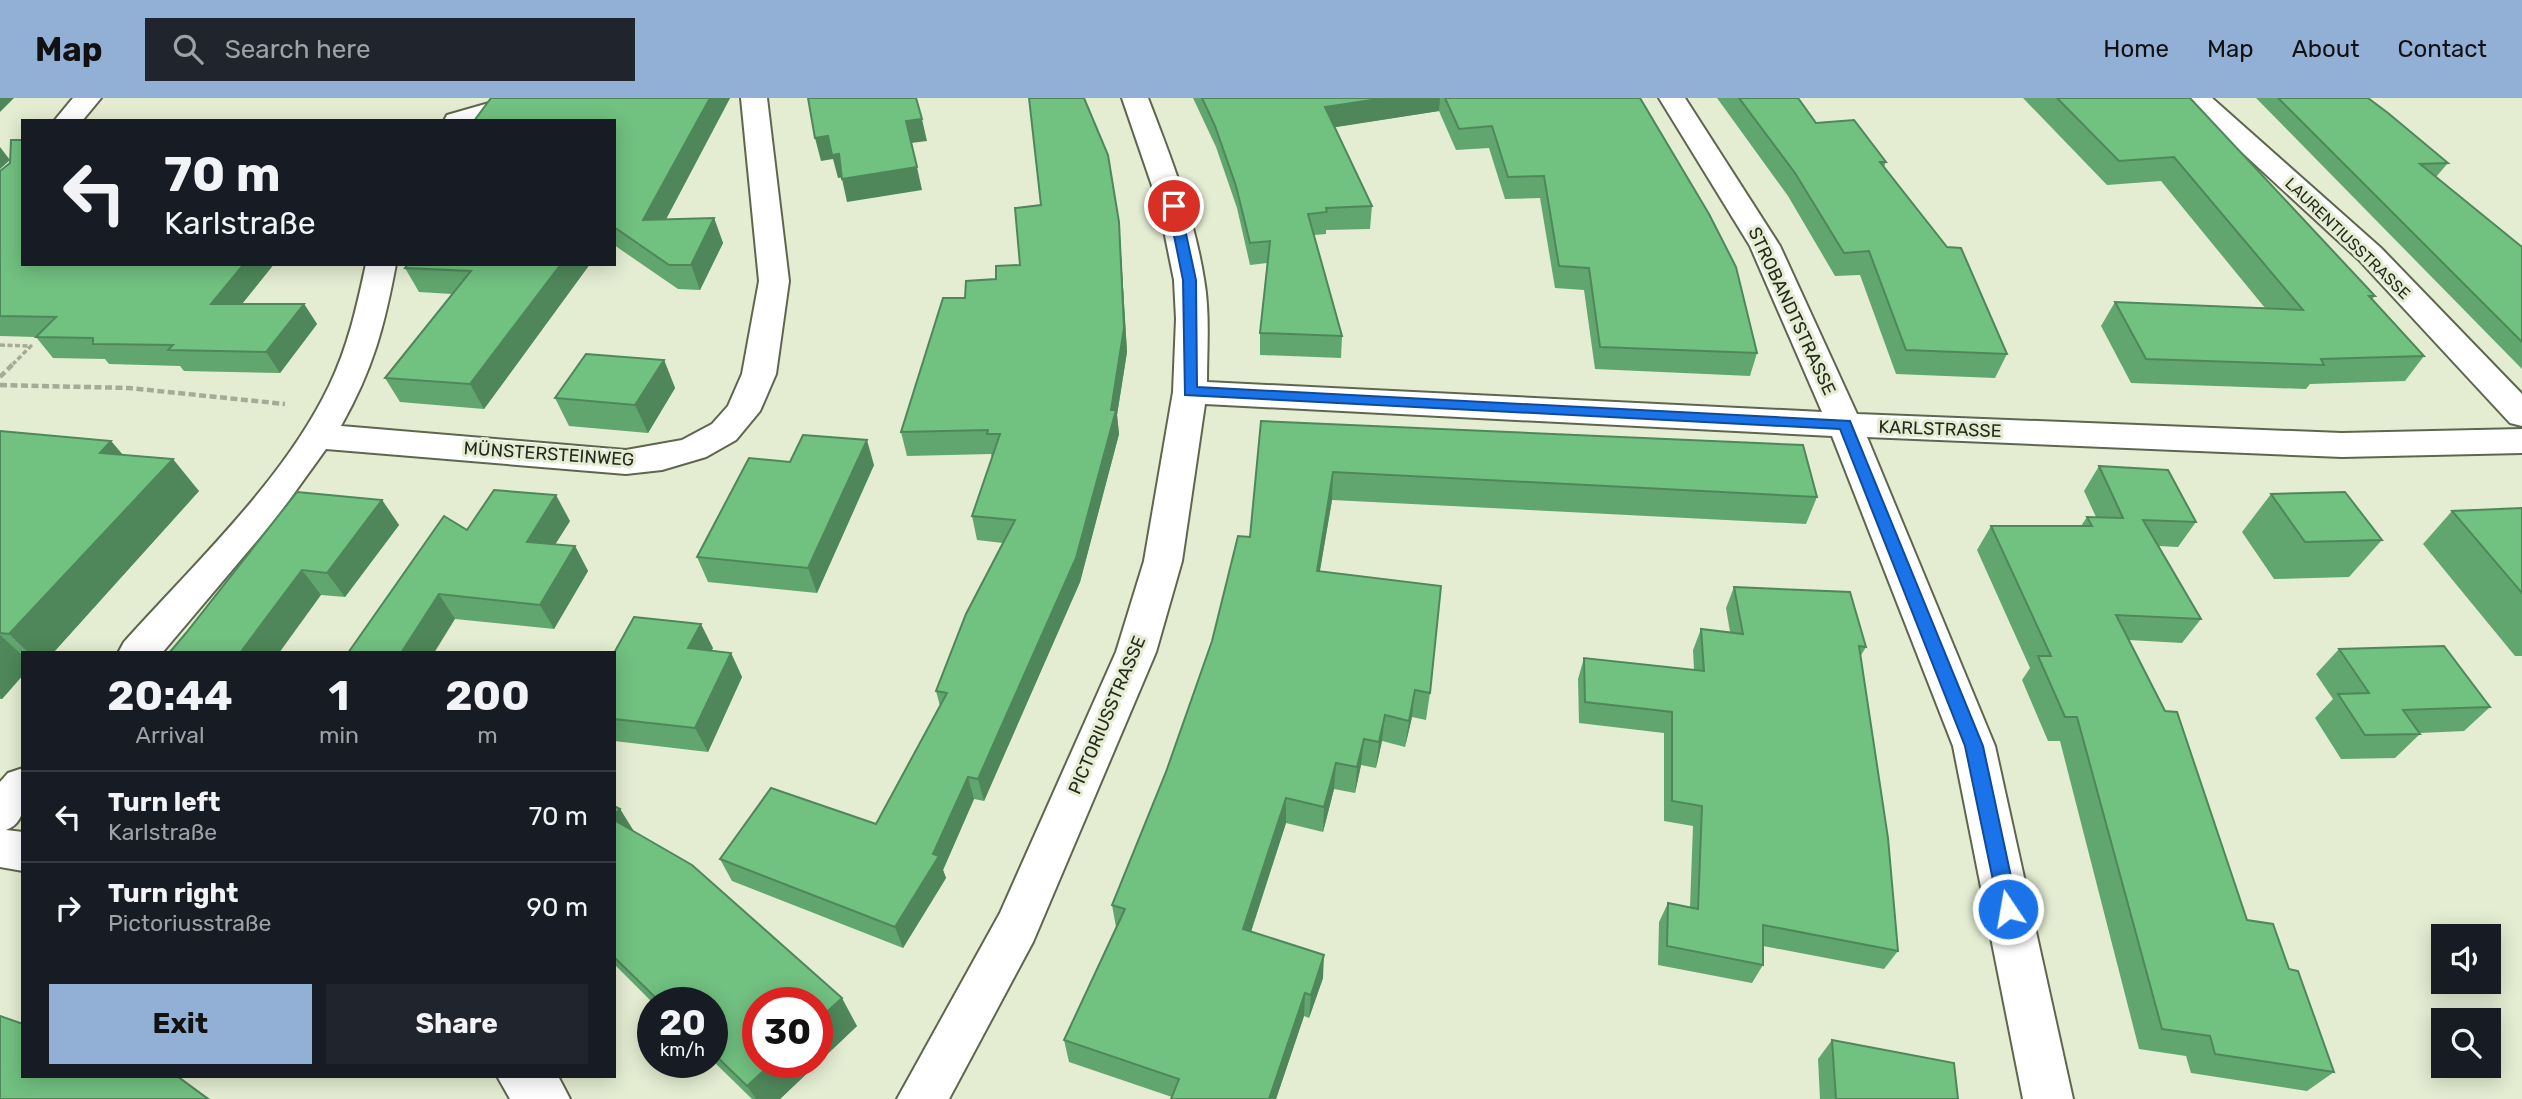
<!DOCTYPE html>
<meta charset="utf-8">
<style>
body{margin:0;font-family:Rubik,sans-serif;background:#20242c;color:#f1f3f6;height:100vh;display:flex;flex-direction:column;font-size:26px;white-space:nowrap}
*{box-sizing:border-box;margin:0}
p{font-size:23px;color:#9ea1a6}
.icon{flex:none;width:38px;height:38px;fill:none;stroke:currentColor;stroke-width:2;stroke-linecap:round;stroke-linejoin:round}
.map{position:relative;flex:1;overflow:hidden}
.drawer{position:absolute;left:21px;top:553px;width:595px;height:427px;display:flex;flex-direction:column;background:#171b24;border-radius:0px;box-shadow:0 4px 18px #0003}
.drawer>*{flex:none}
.hud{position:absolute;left:21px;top:21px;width:595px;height:147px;border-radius:0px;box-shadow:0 4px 18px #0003;background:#171b24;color:#f1f3f6;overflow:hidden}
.controls{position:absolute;left:2431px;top:826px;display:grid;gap:14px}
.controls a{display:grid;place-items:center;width:70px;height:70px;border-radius:0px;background:#171b24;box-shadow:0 4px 18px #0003;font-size:35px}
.speed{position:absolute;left:637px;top:889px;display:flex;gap:14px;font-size:35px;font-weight:700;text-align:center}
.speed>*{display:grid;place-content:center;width:91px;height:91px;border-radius:50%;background:#171b24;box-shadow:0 4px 18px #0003;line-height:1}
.speed small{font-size:18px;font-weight:400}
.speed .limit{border:10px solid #d22;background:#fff;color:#111}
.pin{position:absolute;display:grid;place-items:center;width:60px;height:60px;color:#fff;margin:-30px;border:4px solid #fff;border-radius:50%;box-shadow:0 2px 7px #0007}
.me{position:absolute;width:77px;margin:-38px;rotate:348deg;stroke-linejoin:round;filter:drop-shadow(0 0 5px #0008)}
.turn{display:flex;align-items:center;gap:24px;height:147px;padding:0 28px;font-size:32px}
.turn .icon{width:91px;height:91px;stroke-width:2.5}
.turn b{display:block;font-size:49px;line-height:60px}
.eta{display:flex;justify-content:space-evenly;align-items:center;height:119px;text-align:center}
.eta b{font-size:42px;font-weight:700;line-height:49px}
.cta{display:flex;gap:14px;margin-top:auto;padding:14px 28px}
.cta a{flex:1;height:80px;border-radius:0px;background:#92afd5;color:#111;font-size:28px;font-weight:700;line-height:80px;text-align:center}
.cta a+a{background:#20242c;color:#f1f3f6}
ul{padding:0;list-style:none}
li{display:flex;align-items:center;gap:21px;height:91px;padding:0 28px;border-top:2px solid #363941}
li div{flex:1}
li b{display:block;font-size:26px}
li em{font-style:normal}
header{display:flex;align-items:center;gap:42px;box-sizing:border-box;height:98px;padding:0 35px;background:#92afd5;color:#111}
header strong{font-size:33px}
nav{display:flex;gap:38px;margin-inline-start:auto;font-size:24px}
.search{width:490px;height:63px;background:#20242c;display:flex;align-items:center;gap:18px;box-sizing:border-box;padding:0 24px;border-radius:0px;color:#9ea1a6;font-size:26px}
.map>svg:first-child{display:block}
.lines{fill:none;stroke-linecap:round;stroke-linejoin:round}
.minor-casing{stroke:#5f664f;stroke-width:4}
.path-far1{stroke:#a5ac96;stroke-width:3.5;stroke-dasharray:5 2.5;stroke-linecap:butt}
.path{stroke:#a5ac96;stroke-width:4.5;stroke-dasharray:7 3.5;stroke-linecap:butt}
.minor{fill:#fff;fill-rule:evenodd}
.wall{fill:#61a66f}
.shaded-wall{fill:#4f875a}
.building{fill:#71c181;stroke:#4f875a;stroke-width:2}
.route{fill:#1a73e8;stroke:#114b97;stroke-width:2}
.labels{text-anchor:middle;stroke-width:6;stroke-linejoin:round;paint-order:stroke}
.far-street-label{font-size:16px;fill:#26291f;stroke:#e4edd2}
.street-label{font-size:18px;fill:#26291f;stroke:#e4edd2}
</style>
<header>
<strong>Map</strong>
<div class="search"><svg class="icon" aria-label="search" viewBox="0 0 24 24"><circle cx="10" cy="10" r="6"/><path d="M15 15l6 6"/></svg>Search here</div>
<nav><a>Home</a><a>Map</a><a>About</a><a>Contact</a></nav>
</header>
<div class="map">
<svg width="2522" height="1001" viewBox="0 0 2522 1001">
<rect width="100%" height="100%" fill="#e4edd2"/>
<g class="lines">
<defs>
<g id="minor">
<polygon points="73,0 101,0 82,23 54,23"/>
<polygon points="522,0 605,0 601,6 592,8 486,23 444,23 447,17 496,3"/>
<path d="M741,0H767L789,183L776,276L760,313L736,342L706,359L662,372L626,376L326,351L277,419L162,555H118L124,544C194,466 284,382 329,288C348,249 357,208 366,166H396C384,230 373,271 341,328L626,352L682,342L712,326L728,308L742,276L759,183Z"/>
<path d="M1122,0H1148C1171,60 1194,118 1204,181C1210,215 1207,250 1207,284L1822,314L1750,148L1659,0H1685L1780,148L1857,316L2342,335L2522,331V355L2342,359L1867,339L1995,648L2073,1001H2023L1953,648L1832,338L1205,306L1182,463L1156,554L1033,844L949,1001H897L1000,815L1116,554L1144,463L1173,294L1176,221L1174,182L1159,108Z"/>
<polygon points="2183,0 2212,0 2381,150 2522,296 2522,328 2510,325 2359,162"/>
<path d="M23,670C23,692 31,723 6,732L23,734V773L0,769V684L8,675Z"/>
<polygon points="497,978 558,978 570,1001 510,1001"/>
</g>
</defs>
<!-- minor casing -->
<use href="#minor" class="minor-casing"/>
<!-- path-far1 -->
<polyline class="path-far1" points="0,247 31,248 13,266"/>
<!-- path -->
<g class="path">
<polyline points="0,279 15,264"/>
<polyline points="0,287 129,290 285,306"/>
</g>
<!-- minor -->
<use href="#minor" class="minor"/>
</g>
<!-- wall -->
<g class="wall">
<polygon points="491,0 730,0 666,121 714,120 723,145 700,192 678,191 614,147 614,23"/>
<polygon points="1193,0 1640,0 1757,255 1750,278 1595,271 1584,192 1555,190 1540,100 1505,101 1489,50 1456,52 1439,13 1334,29 1372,108 1370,131 1326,132 1326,136 1314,137 1342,238 1341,260 1260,257 1260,235 1267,165 1250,167 1237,110 1216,49"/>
<polygon points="1717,0 1798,0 1816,25 1886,64 1884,69 2007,256 1995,280 1896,276 1860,177 1835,178 1788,98"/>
<polygon points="2023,0 2190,0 2375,198 2372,201 2424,258 2405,283 2310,286 2306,291 2131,285 2101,228 2115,204 2265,210 2161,83 2107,87"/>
<polygon points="2256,0 2368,0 2448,65 2436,79 2522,149 2522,271"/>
<polygon points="0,73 23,166 274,166 242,206 304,206 317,226 280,275 184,273 180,268 109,266 105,261 53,260 36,239 0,238"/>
<polygon points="1119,124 1127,254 1117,317 1119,336 1080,484 984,703 974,701 943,772 946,780 903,850 732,783 720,761 876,726 940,608 936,593 1003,445 977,442 972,418 992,360 991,356 907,358 901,334 965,200 1020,167"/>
<polygon points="408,166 590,166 484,311 400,304 385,280 452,196 419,194 405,170"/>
<polygon points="664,262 675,290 648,335 569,328 555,300"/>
<polygon points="1261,323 1817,399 1806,426 1332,402 1320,473 1430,595 1426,622 1412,619 1405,649 1382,643 1376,670 1361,667 1355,695 1334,691 1323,734 1286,725 1251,834 1323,880 1309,920 1304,918 1276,1001 1171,1001 1172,999 1069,964 1064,942 1116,829 1112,807 1166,674 1250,439"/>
<polygon points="0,333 111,343 123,357 199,393 53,555 23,555 23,577 2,601 0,601"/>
<polygon points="790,364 874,367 817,495 708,484 697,459"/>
<polygon points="2099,368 2196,424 2178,449 2159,448 2201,521 2182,545 2129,542 2247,822 2289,871 2334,974 2307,993 2191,975 2186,958 2139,951 2060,643 2048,643 2022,582 2030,570 1977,452 1991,428 2081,428 2087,419 2096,419 2084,393"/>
<polygon points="2271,396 2382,442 2349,479 2274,481 2242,434"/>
<polygon points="382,402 399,427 345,499 321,497 169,555"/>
<polygon points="2522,410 2522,558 2515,558 2423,446 2452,413"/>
<polygon points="570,423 555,446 575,448 588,473 554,531 455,521 348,555 467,432"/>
<polygon points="1734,489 1866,549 1860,559 1898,853 1884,871 1763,848 1763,867 1752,885 1658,867 1659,824 1668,805 1690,809 1693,728 1664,723 1664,635 1579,625 1578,581 1584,560 1694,572 1693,552 1701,531 1730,534 1726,510"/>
<polygon points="713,550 711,553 731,555 742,579 708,654 614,643 614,555"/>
<polygon points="2339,551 2490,609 2464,633 2420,635 2420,636 2395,660 2341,661 2315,620 2333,601 2316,576"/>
<polygon points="614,708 620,711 634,734 857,928 780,1001 752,1001 712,962 712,905 653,905 615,867"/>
<polygon points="1832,942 1958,1001 1820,1001 1818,961"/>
</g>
<!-- shaded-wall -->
<g class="shaded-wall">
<polygon points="0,0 14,0 0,14"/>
<polygon points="710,0 730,0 653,146 643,122"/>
<polygon points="1385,0 1440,0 1439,13 1324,31 1325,9"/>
<polygon points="922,21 927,43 911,45 906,23"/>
<polygon points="828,38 839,56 844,79 838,80 833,61 821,63 815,40"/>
<polygon points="0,49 10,62 0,71"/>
<polygon points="917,69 922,92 847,104 842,81"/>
<polygon points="714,120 723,145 700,192 691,167"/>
<polygon points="1119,124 1127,254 1117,317 1119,336 1080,484 984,703 978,681"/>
<polygon points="244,166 274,166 225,227 211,206"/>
<polygon points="561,166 590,166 484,311 470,286"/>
<polygon points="304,206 317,226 280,275 266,254"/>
<polygon points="664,262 675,290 648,335 635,307"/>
<polygon points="867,342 874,367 817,495 808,470"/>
<polygon points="111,343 138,375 100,355"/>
<polygon points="173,361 199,393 53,555 29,555 9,536"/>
<polygon points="1333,374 1332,402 1315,500 1317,473"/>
<polygon points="556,397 570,423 541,469 527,444"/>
<polygon points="382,402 399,427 345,499 327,475"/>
<polygon points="575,448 588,473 554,531 540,507"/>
<polygon points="302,472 321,497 279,555 240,555"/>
<polygon points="439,496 455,521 434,555 401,555"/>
<polygon points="701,526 713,550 700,575 688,550"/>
<polygon points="0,537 23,558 23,577 2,601 0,599"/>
<polygon points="731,555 742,579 708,654 695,630"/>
<polygon points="1415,592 1412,619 1405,649 1409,623"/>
<polygon points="1385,617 1382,643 1376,670 1379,644"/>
<polygon points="1364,641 1361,667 1355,695 1357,669"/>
<polygon points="1336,665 1334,691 1323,734 1324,709"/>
<polygon points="968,679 974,701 943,772 946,780 903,850 895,829 933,756"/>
<polygon points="1286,700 1286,725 1244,855 1243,831"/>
<polygon points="620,711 640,743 614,725 614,717"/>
<polygon points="1324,857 1323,880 1309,920 1311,897"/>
<polygon points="1305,895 1304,918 1276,1001 1269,1001"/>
<polygon points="842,900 857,928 780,1001 756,1001 747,988 773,964 817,964 817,923"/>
<polygon points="178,978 210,1001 208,1001"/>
</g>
<!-- building -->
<g class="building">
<polygon points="491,0 710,0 643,122 714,120 691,167 669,167 614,129 614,23 474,23"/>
<polygon points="808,0 916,0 922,21 906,23 917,69 842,81 839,56 832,57 828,38 815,40"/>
<polygon points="1029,0 1084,0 1108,57 1119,124 1124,230 1111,312 1116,312 1076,460 978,681 968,679 933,756 939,758 895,829 720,761 771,690 876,726 947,595 936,593 966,516 1015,422 972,418 1000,336 987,336 988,332 901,334 943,200 965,200 966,183 996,181 996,168 1020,167 1015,110 1041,107"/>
<polygon points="1202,0 1385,0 1325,9 1372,108 1326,110 1327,114 1308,116 1342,238 1260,235 1270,143 1250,145 1236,88 1215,28"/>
<polygon points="1445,0 1640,0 1709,116 1736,169 1757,255 1600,249 1589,170 1559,168 1544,78 1508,79 1492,28 1459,31"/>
<polygon points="1739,0 1798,0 1816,25 1854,22 1886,64 1880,64 1947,149 1961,150 2007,256 1906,252 1869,153 1844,155 1795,75"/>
<polygon points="2057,0 2190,0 2375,198 2369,198 2424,258 2321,261 2324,267 2146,261 2115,204 2303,212 2174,59 2119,63"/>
<polygon points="2278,0 2368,0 2388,15 2448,65 2420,66 2522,149 2522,244"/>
<polygon points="11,42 23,42 23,166 244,166 211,206 304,206 266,254 168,252 173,247 93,246 93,240 36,239 56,219 0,218 0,73 10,65"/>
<polygon points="408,166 561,166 470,286 385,280 471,173 405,170"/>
<polygon points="586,256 664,262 635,307 555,300"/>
<polygon points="1261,323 1803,347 1817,399 1333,374 1317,473 1441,488 1430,595 1415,592 1409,623 1385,617 1379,644 1364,641 1357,669 1336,665 1324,709 1286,700 1243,831 1324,857 1311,897 1305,895 1269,1001 1171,1001 1179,981 1064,942 1125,811 1112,807 1166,674 1212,543 1238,438 1250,439"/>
<polygon points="0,333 111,343 100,355 173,361 9,536 0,535"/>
<polygon points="803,337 867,342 808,470 697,459 749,360 790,364"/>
<polygon points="2099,368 2168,372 2196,424 2143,422 2201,521 2116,517 2165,613 2177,614 2247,822 2273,826 2289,871 2298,873 2334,974 2215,956 2210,938 2162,931 2077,619 2065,619 2038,558 2051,558 1991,428 2092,428 2087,419 2123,420"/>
<polygon points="494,392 556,397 527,444 575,448 540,507 439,496 401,555 348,555 444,418 467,432"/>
<polygon points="297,394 382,402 327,475 302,472 240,555 169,555 186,535"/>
<polygon points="2345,394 2382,442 2305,444 2271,396"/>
<polygon points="2522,410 2522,495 2452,413"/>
<polygon points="1734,489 1850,494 1866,549 1859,548 1888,740 1898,853 1763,827 1763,867 1667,848 1668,805 1698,811 1702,708 1672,703 1672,614 1585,604 1584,560 1704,573 1701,531 1743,536"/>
<polygon points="634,519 701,526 688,550 731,555 695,630 614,621 614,555"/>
<polygon points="2444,548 2490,609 2403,612 2420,636 2365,637 2338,596 2369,595 2339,551"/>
<polygon points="614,708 620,711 614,717"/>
<polygon points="614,722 692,767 842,900 817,923 817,905 758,905 758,964 773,964 747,988 712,954 712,905 661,905 614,859"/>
<polygon points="0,918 23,926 23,978 177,978 208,1001 0,1001"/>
<polygon points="1832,942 1954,965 1958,1001 1836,1001"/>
</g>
<!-- route -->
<polygon class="route" points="1174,105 1180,108 1196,182 1197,289 1850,323 1983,648 2018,811 2015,817 2008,819 2001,817 1999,811 1965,648 1840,331 1185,297 1183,182 1168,108"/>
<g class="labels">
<!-- far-street labels -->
<g class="far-street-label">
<text transform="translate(2348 140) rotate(44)" y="6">LAURENTIUSSTRASSE</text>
</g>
<!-- street labels -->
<g class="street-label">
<text transform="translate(1792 213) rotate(65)" y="6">STROBANDTSTRASSE</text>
<text transform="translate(1940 331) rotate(2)" y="6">KARLSTRASSE</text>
<text transform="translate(549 356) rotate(4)" y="6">MÜNSTERSTEINWEG</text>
<text transform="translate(1107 617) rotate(-67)" y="6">PICTORIUSSTRASSE</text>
</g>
</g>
</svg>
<div class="controls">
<a><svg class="icon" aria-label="sound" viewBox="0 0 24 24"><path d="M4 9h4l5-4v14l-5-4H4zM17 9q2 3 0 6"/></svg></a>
<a><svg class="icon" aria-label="search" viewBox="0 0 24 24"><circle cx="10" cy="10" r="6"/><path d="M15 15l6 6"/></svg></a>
</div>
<div class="speed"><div>20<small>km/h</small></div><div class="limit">30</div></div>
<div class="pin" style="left:1174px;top:108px;background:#d93025"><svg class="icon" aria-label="arrive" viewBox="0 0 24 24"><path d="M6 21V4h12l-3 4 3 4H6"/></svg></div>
<svg class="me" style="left:2008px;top:811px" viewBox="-20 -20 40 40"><circle r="17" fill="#1a73e8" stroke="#fff" stroke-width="3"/><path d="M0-11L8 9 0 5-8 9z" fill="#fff"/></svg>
<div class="hud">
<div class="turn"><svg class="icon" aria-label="left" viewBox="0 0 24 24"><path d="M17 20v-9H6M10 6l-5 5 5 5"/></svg><div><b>70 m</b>Karlstraße</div></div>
</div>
<section class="drawer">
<div class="eta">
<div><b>20:44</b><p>Arrival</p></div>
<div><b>1</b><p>min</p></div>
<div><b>200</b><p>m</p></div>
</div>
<ul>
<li><svg class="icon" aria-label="left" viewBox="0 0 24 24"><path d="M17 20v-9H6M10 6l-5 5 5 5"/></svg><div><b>Turn left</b><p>Karlstraße</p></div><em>70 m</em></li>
<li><svg class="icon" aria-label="right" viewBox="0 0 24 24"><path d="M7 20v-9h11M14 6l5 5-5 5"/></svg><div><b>Turn right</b><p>Pictoriusstraße</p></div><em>90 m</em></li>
</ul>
<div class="cta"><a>Exit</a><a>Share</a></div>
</section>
</div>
